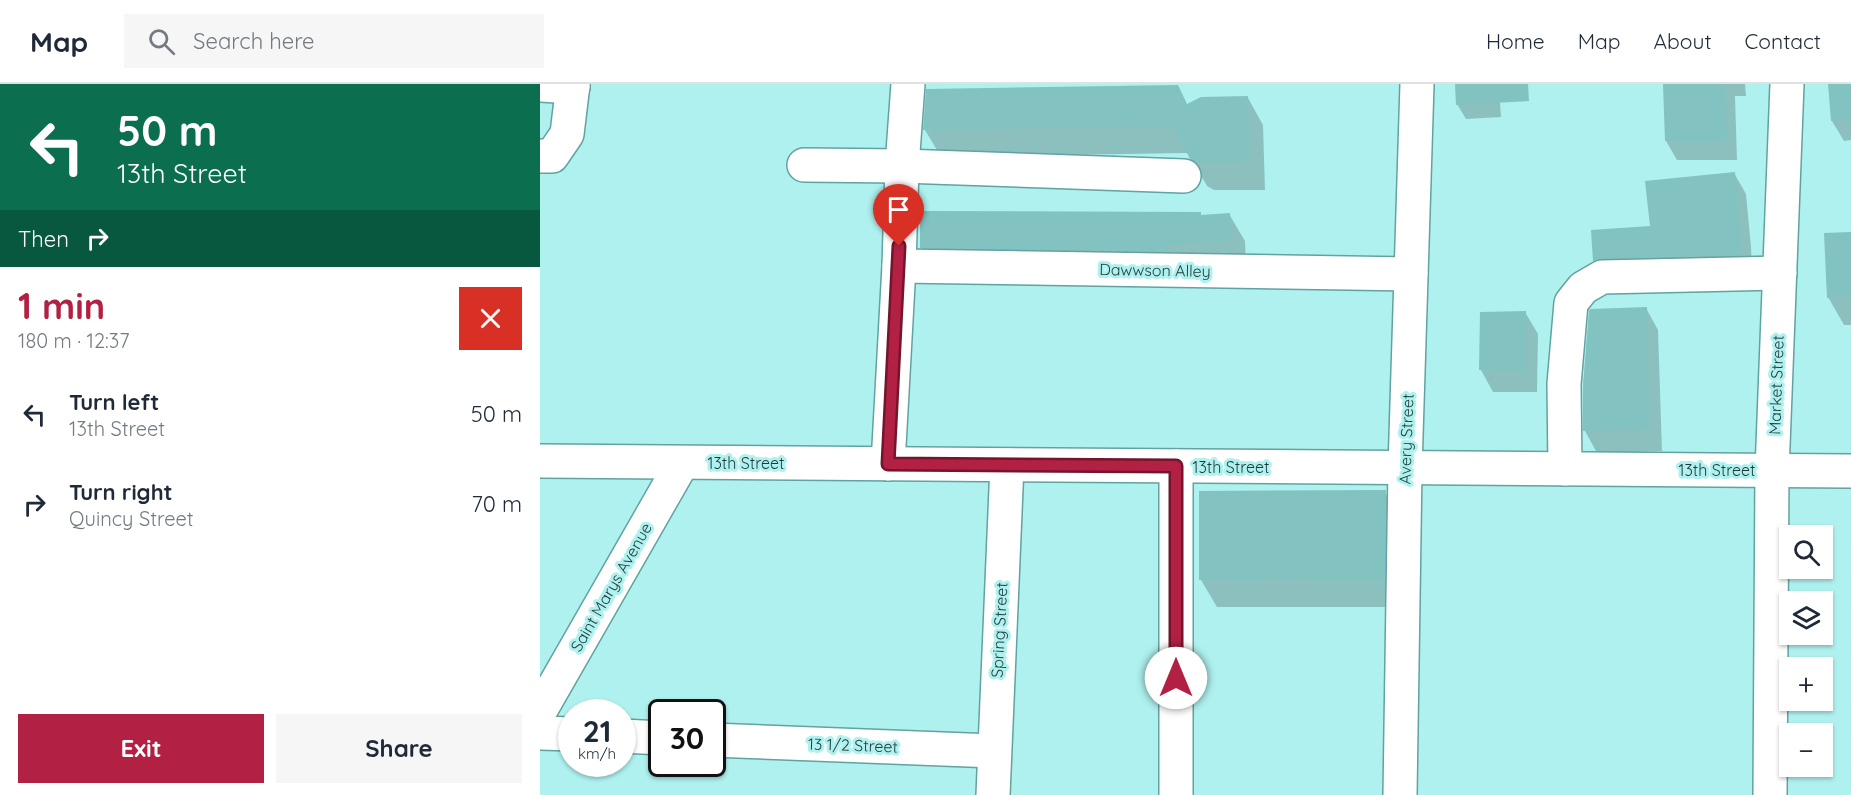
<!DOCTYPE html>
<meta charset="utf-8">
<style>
body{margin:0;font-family:Quicksand,sans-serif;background:#f6f6f7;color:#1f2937;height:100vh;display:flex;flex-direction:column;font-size:22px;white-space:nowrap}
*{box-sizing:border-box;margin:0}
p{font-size:20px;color:#747a83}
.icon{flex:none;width:33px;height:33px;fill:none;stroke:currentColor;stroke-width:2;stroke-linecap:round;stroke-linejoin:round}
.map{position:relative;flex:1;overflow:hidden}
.details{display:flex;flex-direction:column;background:#fff;width:540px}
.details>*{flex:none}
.top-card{background:#0b6e4f;color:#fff;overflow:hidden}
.fabs{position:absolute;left:1239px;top:441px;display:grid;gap:12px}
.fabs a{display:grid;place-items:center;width:54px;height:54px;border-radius:0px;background:#fff;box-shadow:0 2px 4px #0004;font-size:30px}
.speed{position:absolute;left:18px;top:615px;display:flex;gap:12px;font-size:30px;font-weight:700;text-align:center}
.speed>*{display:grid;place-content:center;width:78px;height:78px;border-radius:50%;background:#fff;box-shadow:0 2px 4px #0004;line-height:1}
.speed small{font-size:15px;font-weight:400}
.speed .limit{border:3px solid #111;border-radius:9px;background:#fff;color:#111}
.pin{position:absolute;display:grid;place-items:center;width:51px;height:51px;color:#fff;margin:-62px -26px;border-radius:50% 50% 50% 0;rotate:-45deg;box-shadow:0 0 6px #0007}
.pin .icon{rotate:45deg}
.me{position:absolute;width:66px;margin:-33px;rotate:0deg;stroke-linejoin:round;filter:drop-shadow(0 0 4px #0008)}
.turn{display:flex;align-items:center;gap:21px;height:126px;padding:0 18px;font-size:27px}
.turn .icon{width:78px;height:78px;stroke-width:2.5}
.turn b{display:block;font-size:42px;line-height:51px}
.then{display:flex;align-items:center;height:57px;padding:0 18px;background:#0003;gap:12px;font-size:22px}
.round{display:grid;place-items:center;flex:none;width:63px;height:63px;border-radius:0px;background:#f6f6f7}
.summary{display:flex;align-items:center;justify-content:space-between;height:102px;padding:0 18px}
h1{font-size:36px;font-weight:700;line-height:45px;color:#b22043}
.action{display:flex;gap:12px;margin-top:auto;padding:12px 18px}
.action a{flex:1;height:69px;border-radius:0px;background:#b22043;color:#fff;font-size:24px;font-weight:700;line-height:69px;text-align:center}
.action a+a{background:#f6f6f7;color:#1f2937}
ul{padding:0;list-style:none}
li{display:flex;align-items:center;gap:18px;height:90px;padding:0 18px}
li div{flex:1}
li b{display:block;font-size:22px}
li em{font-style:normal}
header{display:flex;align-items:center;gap:36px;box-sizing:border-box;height:84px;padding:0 30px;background:#fff;border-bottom:2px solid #e0e1e3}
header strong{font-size:28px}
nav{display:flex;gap:33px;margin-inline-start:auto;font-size:21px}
.search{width:420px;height:54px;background:#f6f6f7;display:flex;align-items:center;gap:15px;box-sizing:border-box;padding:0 21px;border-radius:0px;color:#747a83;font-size:22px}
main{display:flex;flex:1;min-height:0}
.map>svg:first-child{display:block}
.shadow{fill:#0003}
.building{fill:#82c2c1}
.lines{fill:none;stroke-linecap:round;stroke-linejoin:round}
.minor-casing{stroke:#62a2a1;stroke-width:36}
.minor{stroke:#fff;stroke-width:33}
.route-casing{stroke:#74152c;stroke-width:15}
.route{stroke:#b22043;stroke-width:10}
.labels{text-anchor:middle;stroke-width:6;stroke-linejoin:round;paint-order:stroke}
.street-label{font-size:16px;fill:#1f3939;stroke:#aff1ef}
</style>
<header>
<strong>Map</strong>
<div class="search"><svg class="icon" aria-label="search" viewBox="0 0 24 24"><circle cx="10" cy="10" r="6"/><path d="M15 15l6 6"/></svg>Search here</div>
<nav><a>Home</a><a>Map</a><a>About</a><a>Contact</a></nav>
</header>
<main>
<section class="details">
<div class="top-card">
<div class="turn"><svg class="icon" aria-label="left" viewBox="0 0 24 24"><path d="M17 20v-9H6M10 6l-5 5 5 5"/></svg><div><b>50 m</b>13th Street</div></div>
<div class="then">Then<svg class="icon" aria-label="right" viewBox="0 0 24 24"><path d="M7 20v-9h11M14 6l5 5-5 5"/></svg></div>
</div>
<div class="summary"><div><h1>1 min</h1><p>180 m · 12:37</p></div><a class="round" style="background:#d93025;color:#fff"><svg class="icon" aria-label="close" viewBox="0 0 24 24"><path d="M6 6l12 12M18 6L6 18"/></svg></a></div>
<ul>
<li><svg class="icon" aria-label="left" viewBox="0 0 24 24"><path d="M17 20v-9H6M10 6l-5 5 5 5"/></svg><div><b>Turn left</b><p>13th Street</p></div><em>50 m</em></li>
<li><svg class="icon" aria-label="right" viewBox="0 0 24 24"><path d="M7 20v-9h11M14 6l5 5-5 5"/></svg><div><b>Turn right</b><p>Quincy Street</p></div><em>70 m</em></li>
</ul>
<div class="action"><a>Exit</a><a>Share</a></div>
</section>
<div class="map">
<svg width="1311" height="711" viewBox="0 0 1311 711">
<rect width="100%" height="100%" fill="#aff1ef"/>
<!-- shadow -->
<g class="shadow">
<polygon points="916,0 957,0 959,4 961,33 926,35 917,20"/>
<polygon points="1124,0 1205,0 1206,12 1195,12 1197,76 1137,76 1126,57"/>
<polygon points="1290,0 1311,0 1311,56 1304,57 1292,37"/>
<polygon points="708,14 723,41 725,106 674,106 667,102 648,69 401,73 385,46 648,21"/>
<polygon points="1194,89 1206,110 1211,163 1212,191 1066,197 1054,176 1111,143"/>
<polygon points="660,130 662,132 689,130 705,157 706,182 397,190 381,163"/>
<polygon points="1311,149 1311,241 1304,241 1288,213"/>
<polygon points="1106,224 1118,246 1122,367 1057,369 1045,347 1044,301"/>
<polygon points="985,228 998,250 997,308 953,308 941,286"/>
<polygon points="845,408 861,436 860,523 677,523 661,496"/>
</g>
<!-- building -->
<g class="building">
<polygon points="915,0 988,0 989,17 916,21"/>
<polygon points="1123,0 1185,0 1187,57 1125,57"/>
<polygon points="1288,0 1311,0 1311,35 1291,37"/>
<polygon points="638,1 647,20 661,13 708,12 710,78 657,79 650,75 633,42 383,46 386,5"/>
<polygon points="1195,88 1200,141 1201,171 1062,174 1053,177 1051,146 1110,142 1105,97"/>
<polygon points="380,127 661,128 661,131 690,129 692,156 628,161 628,167 380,164"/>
<polygon points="1311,148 1311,212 1287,214 1284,149"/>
<polygon points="1107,223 1110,345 1043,347 1043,301 1049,226 1051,225"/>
<polygon points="986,227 986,287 939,286 940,228"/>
<polygon points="846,406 845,495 659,496 659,407"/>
</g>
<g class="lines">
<defs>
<g id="minor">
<polyline points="0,1 33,3"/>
<polyline points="0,72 12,72 27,50 33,0"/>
<polyline points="264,81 362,82 644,92"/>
<polyline points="359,182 871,190"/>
<polyline points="0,377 1311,387"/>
<polyline points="348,380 359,182 362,82 368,0"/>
<polyline points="1025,385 1024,300 1031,219 1043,204 1062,193 1240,189"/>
<polyline points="0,627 142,379"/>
<polyline points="0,649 32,650"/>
<polyline points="82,652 122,654"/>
<polyline points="172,656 454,667"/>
<polyline points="453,711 467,381"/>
<polyline points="636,711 636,382"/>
<polyline points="860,711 865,384 877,0"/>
<polyline points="1230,711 1232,387 1247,0"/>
</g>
</defs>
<!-- minor casing -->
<use href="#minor" class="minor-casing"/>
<!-- minor -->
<use href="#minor" class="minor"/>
</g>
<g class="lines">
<defs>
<polyline id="route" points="359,162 348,380 636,382 636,594"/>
</defs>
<!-- route casing -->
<use href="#route" class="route-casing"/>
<!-- route -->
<use href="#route" class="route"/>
</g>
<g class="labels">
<!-- street labels -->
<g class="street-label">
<text transform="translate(615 186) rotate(1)" y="6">Dawwson Alley</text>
<text transform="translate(1236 301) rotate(-88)" y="6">Market Street</text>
<text transform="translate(866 355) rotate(-88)" y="6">Avery Street</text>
<text x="206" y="385">13th Street</text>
<text x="691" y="389">13th Street</text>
<text x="1177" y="392">13th Street</text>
<text transform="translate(71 503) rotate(-60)" y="6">Saint Marys Avenue</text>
<text transform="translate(459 546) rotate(-87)" y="6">Spring Street</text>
<text transform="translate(313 661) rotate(2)" y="6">13 1/2 Street</text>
</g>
</g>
</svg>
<div class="fabs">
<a><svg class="icon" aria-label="search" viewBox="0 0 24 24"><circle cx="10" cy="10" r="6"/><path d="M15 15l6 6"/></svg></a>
<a><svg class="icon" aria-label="layers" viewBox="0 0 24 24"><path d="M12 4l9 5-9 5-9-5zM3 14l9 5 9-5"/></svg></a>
<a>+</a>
<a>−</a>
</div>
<div class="speed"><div>21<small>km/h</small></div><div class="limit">30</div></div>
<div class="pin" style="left:359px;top:162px;background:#d93025"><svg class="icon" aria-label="arrive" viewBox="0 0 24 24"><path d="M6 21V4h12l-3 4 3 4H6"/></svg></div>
<svg class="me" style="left:636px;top:594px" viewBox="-20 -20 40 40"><circle r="19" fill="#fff"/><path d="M0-13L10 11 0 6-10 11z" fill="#b22043"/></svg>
</div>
</main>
